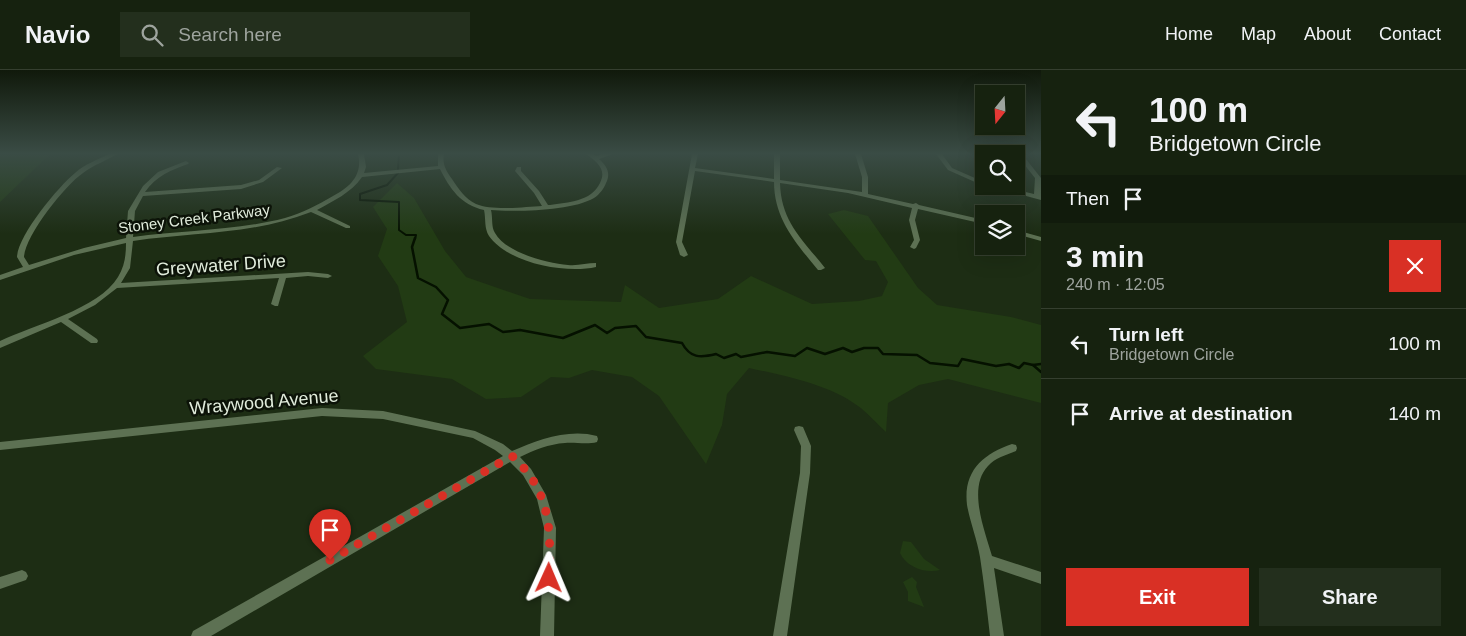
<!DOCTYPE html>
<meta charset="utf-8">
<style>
body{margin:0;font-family:Arial,sans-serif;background:#232f1d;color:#f1f3f6;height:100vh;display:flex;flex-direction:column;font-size:19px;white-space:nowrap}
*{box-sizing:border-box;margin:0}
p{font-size:16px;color:#9ea49e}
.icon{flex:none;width:28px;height:28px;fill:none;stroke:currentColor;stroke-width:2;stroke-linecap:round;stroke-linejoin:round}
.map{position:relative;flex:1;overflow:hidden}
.details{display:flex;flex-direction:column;background:#16220f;width:425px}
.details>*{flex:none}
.top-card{background:#16220f;color:#f1f3f6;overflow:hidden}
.needle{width:32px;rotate:198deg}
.fabs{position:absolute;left:975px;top:15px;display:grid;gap:10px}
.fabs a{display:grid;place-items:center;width:50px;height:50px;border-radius:0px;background:#16220f;box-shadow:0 5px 20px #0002,0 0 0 1px #353f2f;font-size:25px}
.pin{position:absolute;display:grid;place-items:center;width:42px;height:42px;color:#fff;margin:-51px -21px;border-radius:50% 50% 50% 0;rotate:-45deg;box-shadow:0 0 5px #0007}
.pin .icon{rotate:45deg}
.me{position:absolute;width:55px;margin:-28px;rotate:1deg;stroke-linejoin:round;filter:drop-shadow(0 0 4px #0008)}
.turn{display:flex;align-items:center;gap:18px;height:105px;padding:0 25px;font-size:22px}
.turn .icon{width:65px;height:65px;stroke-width:2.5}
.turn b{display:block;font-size:35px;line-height:42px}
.then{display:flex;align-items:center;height:48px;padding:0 25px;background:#0003;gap:10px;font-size:19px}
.round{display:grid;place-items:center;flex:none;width:52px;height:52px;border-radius:0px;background:#232f1d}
.head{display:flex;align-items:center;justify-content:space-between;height:85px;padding:0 25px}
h1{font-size:30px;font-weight:800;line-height:38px}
.action{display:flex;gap:10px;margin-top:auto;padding:10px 25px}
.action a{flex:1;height:58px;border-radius:0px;background:#d93025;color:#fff;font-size:20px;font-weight:800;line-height:58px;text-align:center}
.action a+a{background:#232f1d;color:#f1f3f6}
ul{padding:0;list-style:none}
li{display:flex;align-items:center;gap:15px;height:70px;padding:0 25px;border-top:1px solid #353f2f}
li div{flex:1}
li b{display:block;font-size:19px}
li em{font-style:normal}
header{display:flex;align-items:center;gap:30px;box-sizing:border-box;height:70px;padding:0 25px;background:#16220f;border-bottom:1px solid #353f2f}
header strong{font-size:24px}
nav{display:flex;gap:28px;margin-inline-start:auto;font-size:18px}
.search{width:350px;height:45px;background:#232f1d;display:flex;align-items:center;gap:12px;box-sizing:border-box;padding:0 18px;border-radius:0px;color:#9ea49e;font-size:19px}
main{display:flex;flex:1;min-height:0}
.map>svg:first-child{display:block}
.green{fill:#223b14}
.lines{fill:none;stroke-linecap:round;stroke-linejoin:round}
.stream-far1{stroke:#051100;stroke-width:2}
.stream{stroke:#051100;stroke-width:2.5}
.minor{fill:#5d7153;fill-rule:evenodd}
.route{stroke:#d93025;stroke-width:9;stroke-dasharray:0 16.2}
.labels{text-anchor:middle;stroke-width:5;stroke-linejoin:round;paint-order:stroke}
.far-street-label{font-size:15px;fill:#e1ecdc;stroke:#0c1308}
.street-label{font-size:18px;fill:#e1ecdc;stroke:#0c1308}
</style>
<header>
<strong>Navio</strong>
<div class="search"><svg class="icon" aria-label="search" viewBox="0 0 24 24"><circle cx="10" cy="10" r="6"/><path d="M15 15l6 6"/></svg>Search here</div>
<nav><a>Home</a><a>Map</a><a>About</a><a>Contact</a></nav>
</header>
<main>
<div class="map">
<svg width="1041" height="566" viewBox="0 0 1041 566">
<rect width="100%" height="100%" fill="#1d2d14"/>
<!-- green -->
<g class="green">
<polygon points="0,84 50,84 0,132"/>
<path d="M397,113L414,128L445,181L466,207L530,229L621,232L625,215L659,238L718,229L751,206L812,234L859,231L882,226L888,212L876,191L865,190L828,144L844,140L868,146L918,218L937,235L1011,247L1041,255V333L948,309L919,315L888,333L886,362C877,354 868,343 858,336C828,314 785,306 749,298L727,324L722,355L706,394L659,326L632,307L592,300L569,308L551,307L521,327L486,329L452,309L376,299L363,286L407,252L398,216L378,186L387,159L373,137Z"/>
<path d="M903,471L911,472L924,489L940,500C926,504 906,497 900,483Z"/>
<polygon points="912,507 917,512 916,517 924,537 908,531 908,522 903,512"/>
</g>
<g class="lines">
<!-- stream-far1 -->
<g class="stream-far1">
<polyline points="398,99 399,84"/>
<polyline points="398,103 387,115 360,124 360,130 399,132 399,160 406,165 416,165 415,169"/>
</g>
<!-- stream -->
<g class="stream">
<path d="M415,168L412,177L418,208L436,217L448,230L442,244L460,258L489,254L503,262L520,260L563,268L595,255L607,263L615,258L636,256L646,267L682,273C690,288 700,288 716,284L724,288L736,284L741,287L767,282L795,286L807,278L825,284L843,278L852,282L864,278H878L883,284L917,285L930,293L958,296L962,289L996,296L1009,294L1019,298L1024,293L1033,295L1041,302"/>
<polyline points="1033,295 1041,294"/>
</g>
<!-- minor -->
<g class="minor">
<path d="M109,84H117C106,91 93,95 83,103C65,115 25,166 24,187L29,195L84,178L126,168L128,141L143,116L158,102L186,91L189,93L188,94C171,100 156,106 145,122L241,115L259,110L277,97L282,98L263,112L241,119L143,126L135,141L133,167C183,160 235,161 285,148C302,143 318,135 333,126C350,117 363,105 358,84H364L366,97L364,103L438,96V84H444C442,94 446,101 452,109C458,118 465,129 476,134C493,141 524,137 542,136L534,123L515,101L517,97H521V101L539,121L548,135H550C568,132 591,132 600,113C607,99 597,92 586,84H593L596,86L603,84H613L599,89C607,96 611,103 606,113C604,118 600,124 594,128C572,141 517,142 491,140C493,148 491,157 495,163C506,183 547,193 568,195C578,196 587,193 596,193V197C565,204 508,193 489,166C484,158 486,149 484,140C461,135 450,119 440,99L362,107C351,123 333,131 317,140L350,156V158H346L311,142C252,165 194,162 133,171L130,198L121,213L308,202L328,204L332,206L328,208L308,206L286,208L278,236H275L271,234L279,208L117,218L95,235L68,249L97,269L98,271L97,273H91L61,252L0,278V271C33,255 99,239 118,207C125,196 126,184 126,173L74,185L0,210V205L23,197L17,187C18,165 58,117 75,103C85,94 97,90 109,84Z"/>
<path d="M692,84H698L695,98L774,109V84H780V110L862,122V107L855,84H861L868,107V124L913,134L916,133L919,135L984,150V154L918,139L915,150L920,170L916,178L914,179L910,177L914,170L909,150L912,138L848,123L780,113C781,152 803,170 825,198L821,200H818C796,173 774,149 774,112L695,101L682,172L688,185L684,187L680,185L676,172Z"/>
<polygon points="936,84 942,84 952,98 984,112 984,116 948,100"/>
<polygon points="1016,84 1022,84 1041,108 1041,130 989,116 1000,116 1034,124 1035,108"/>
<polygon points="1016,160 1041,167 1041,171 1016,164"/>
<path d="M322,338L383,341L475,361L503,374L512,381C537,370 569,358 597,366L598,369L597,372C587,375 575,372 565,373C549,374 534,380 520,387L531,399L546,425L556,458L554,566H540L544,458L537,429L523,405L510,392L211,566H191L193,561L503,386L495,380L473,368L383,349L322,346L0,380V372Z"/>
<polygon points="799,356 803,357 811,376 810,403 787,566 773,566 800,403 801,376 794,360 795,357"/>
<path d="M1012,374L1016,375L1017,378L1016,381C1006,385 995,388 988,396C967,418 985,461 992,486L1041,502V514L994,498L1004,566H990C987,540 984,513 980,487C977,469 970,452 967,435C963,401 983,384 1012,374Z"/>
<polygon points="22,500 26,502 28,506 26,510 0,519 0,507"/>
</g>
</g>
<!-- sky -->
<linearGradient id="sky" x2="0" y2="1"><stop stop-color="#10190b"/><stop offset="0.51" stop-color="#3a4c45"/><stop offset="1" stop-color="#3a4c45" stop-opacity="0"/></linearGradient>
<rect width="1041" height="164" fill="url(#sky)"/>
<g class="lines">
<!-- route -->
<path class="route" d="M330,490L512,386C551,421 551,459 549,508"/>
</g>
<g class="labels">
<!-- far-street labels -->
<g class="far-street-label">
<text transform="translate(194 149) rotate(-7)" y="5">Stoney Creek Parkway</text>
</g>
<!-- street labels -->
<g class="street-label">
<text transform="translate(221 195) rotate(-4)" y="6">Greywater Drive</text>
<text transform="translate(264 332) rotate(-5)" y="6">Wraywood Avenue</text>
</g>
</g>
</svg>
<div class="fabs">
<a><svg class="needle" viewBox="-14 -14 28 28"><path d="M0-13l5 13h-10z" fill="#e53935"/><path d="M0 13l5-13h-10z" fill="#9ea49e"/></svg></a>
<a><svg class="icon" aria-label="search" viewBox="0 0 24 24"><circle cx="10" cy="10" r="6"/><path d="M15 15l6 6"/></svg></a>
<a><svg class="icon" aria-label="layers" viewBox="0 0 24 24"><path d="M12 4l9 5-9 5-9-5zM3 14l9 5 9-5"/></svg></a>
</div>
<div class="pin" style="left:330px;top:490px;background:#d93025"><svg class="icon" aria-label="arrive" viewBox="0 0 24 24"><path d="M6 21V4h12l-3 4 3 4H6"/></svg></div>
<svg class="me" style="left:549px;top:508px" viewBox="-20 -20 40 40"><path d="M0-17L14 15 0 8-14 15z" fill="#d93025" stroke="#fff" stroke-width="4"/></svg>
</div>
<section class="details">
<div class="top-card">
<div class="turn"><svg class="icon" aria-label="left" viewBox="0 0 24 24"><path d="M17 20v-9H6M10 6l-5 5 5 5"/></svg><div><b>100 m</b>Bridgetown Circle</div></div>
<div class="then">Then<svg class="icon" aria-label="arrive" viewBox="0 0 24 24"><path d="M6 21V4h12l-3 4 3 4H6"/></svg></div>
</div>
<div class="head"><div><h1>3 min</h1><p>240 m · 12:05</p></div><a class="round" style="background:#d93025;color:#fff"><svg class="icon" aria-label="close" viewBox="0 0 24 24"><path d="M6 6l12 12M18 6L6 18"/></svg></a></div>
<ul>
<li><svg class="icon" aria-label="left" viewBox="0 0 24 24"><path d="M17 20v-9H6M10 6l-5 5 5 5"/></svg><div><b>Turn left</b><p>Bridgetown Circle</p></div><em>100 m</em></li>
<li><svg class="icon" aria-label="arrive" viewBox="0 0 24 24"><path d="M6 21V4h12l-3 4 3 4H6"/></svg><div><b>Arrive at destination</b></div><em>140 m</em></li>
</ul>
<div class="action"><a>Exit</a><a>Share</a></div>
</section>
</main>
